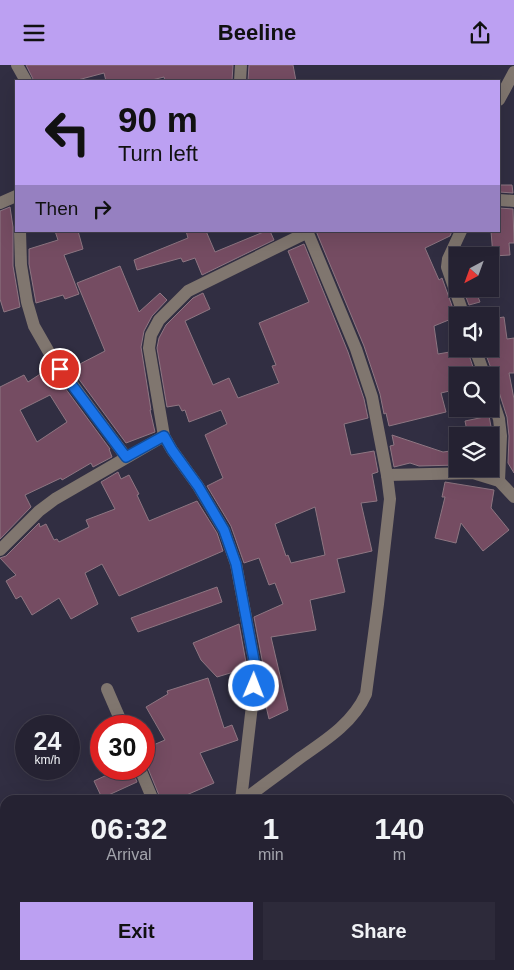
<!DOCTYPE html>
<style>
body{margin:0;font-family:Helvetica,sans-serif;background:#2d2a3a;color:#f1f3f6;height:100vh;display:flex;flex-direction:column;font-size:19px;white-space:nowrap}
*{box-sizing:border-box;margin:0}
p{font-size:16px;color:#a3a4ac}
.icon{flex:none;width:28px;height:28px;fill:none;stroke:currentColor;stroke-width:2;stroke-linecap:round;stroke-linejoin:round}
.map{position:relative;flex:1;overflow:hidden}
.sheet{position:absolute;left:0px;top:730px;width:515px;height:175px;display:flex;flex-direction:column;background:#252232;border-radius:15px 15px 0 0;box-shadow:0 5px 20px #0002,0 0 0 1px #423f4d}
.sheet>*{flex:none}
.banner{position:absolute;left:15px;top:15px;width:485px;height:152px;border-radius:0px;box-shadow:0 5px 20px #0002,0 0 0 1px #423f4d;background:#bca0f2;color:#111;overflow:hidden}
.needle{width:32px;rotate:221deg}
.tools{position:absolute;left:449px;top:182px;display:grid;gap:10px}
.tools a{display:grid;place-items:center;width:50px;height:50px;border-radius:0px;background:#252232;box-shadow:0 5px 20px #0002,0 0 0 1px #423f4d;font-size:25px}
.speed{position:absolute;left:15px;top:650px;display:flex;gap:10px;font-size:25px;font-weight:700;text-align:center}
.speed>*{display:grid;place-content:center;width:65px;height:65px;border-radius:50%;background:#252232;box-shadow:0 5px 20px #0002,0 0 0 1px #423f4d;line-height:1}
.speed small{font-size:12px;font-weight:400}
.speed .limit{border:8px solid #d22;background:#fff;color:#111}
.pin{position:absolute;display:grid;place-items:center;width:42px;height:42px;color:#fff;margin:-21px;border:2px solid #fff;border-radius:50%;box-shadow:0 1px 5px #0007}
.me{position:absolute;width:55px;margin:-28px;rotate:1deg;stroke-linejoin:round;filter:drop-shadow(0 0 4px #0008)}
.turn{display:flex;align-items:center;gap:18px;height:105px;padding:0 20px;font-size:22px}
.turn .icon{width:65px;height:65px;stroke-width:2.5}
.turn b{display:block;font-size:35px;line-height:42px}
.then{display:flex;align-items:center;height:48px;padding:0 20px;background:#0003;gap:10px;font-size:19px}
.eta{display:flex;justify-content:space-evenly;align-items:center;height:85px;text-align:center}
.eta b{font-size:30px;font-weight:700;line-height:35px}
.primary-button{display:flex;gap:10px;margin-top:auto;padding:10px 20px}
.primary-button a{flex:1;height:58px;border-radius:0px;background:#bca0f2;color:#111;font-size:20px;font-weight:700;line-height:58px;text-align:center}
.primary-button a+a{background:#2d2a3a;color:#f1f3f6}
header{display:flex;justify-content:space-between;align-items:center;height:65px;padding:0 20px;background:#bca0f2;color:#111;font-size:22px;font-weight:700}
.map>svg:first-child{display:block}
.building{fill:#754c62;stroke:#8e7682;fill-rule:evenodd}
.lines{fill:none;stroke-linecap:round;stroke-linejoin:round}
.minor{stroke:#80766f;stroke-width:12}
.route-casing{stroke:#114b97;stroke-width:12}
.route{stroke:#1a73e8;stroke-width:9}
</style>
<header><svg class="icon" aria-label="menu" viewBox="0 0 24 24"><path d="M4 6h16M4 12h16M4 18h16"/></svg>Beeline<svg class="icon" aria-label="share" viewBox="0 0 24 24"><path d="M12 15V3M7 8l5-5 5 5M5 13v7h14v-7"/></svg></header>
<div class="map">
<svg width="514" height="905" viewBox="0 0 514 905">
<rect width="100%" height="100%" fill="#312e42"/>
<!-- building -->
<g class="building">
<polygon points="26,0 233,0 232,16 165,16 164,12 148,16 106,16 104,8 74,16 34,16"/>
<polygon points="249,0 293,0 296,16 248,16"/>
<polygon points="499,120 512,120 513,128 499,127"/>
<polygon points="10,142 13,162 13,201 20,242 4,247 0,234 0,146"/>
<polygon points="499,143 513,144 514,178 509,178 510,190 493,191 491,166 499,166"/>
<polygon points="55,166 78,166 83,184 64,190 79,229 65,234 63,230 36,238 29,199 29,184 58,175"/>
<polygon points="186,166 206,166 215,187 266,166 270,166 274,175 202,210 195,193 183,197 181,193 137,205 134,195 188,173"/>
<polygon points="316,166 452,166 450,171 425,183 439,215 442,213 456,252 434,261 438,289 467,284 476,311 458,311 458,324 441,328 446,347 389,361 386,348 384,349 380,329 364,281"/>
<path d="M304,179L348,287L364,334L368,353L344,359L351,390L374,386L378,407L372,409L377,436L361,438L372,486L337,494L345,527L310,535L316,565L271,572L288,645L269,654L262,624L264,605L254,552L283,539L275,518L269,520L259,493L244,498L231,461L207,421L223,413L205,370L227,359L221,345L189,357L185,345L182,346L179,340L167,342L157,283L159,273L166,260L193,233L203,228L210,244L185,256L213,320L229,313L238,333L279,318L272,301L276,300L259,258L309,237L288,186ZM315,442L325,490L291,498L288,490L286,491L275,459Z"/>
<polygon points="120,201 139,247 160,228 167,235 152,251 144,266 141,282 151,345 150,345 155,367 126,378 67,298 71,295 76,301 105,286 77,218"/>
<polygon points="463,224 475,224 480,237 469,240"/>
<polygon points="504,252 507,274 514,273 514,308 509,308 514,334 514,408 508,398 509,371 507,352 498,324 495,321 490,319 493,309 484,284 490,284 490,254"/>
<path d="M48,304L52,309L54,308L110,384H109L112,392L93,402L91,398L62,415L61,413L25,430L31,442L0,474V322L24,310L28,317ZM50,330L67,357L37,377L20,345Z"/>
<polygon points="489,351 493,372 468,371 465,356"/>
<polygon points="392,370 443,387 458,385 458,400 419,401 410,398 394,402 390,381 394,380"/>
<polygon points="118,407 121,414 129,410 139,429 137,430 149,456 197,436 217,468 223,486 119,531 102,499 85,508 98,539 71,554 59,533 32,550 21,531 16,534 6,516 16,510 0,493 6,491 39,458 40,462 46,459 54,475 57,474 59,477 89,462 86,455 115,444 101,417"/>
<polygon points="445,417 494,425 491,443 509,465 483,486 461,458 456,478 435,473 445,432 442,432"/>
<polygon points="217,522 222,537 138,567 131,553"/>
<polygon points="239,559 247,603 217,612 201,595 193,578"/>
<polygon points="208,613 224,663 232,660 238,675 200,688 214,718 175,735 161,735 147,701 144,697 144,684 165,675 146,642 168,629 167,626"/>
<polygon points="120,704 132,704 137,717 102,733 94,716"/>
</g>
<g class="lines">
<!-- minor -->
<g class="minor">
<polyline points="17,0 26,16"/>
<polyline points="240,16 241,0"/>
<polyline points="499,35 514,7"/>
<polyline points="499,135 514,136"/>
<polyline points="0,138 16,131"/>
<polyline points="20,166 21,200 27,237 34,261 50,289 126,392"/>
<polyline points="461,166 448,194 447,202 464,251"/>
<polyline points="475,284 485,311"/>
<polyline points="490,327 499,354 501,371 499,416"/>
<polyline points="387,410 473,408 499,416 514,432"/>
<polyline points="0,485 39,446 55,434 164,371"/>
<polyline points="107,624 123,661"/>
<polyline points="140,704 153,735"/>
<polyline points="241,735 256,606 236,499 224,465 198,421 172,385 164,371 149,283 151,270 159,255 188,226 308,167"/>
<path d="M244,735C263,720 282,707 300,693C326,675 353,658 366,629L378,539L390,434L387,410L372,332L356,284L307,166"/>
<polyline points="0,781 5,784"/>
<polyline points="123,905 127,900"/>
</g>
</g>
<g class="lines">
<defs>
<polyline id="route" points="60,304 126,392 164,371 172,385 198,421 224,465 236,499 256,606 254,621"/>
</defs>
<!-- route casing -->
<use href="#route" class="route-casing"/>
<!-- route -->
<use href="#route" class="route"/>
</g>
</svg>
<div class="tools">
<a><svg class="needle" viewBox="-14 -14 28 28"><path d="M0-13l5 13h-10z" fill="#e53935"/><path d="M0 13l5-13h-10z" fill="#a3a4ac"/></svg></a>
<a><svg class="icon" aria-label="sound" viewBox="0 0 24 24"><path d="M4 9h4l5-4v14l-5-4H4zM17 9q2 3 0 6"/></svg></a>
<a><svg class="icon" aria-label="search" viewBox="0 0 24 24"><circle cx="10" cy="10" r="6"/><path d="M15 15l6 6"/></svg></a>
<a><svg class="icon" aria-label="layers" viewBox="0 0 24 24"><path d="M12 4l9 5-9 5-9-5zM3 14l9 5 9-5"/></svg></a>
</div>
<div class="speed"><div>24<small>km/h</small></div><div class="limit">30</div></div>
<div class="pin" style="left:60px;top:304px;background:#d93025"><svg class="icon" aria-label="arrive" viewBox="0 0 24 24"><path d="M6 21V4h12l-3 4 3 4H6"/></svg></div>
<svg class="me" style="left:254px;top:621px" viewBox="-20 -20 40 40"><circle r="17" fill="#1a73e8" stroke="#fff" stroke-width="3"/><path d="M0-11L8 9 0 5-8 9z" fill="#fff"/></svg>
<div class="banner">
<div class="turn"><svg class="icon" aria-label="left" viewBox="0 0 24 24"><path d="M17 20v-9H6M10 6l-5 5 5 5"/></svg><div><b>90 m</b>Turn left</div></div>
<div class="then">Then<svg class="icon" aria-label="right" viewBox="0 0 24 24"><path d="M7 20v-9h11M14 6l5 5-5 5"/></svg></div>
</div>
<section class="sheet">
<div class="eta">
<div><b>06:32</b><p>Arrival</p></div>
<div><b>1</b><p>min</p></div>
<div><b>140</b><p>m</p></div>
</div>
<div class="primary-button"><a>Exit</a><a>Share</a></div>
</section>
</div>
